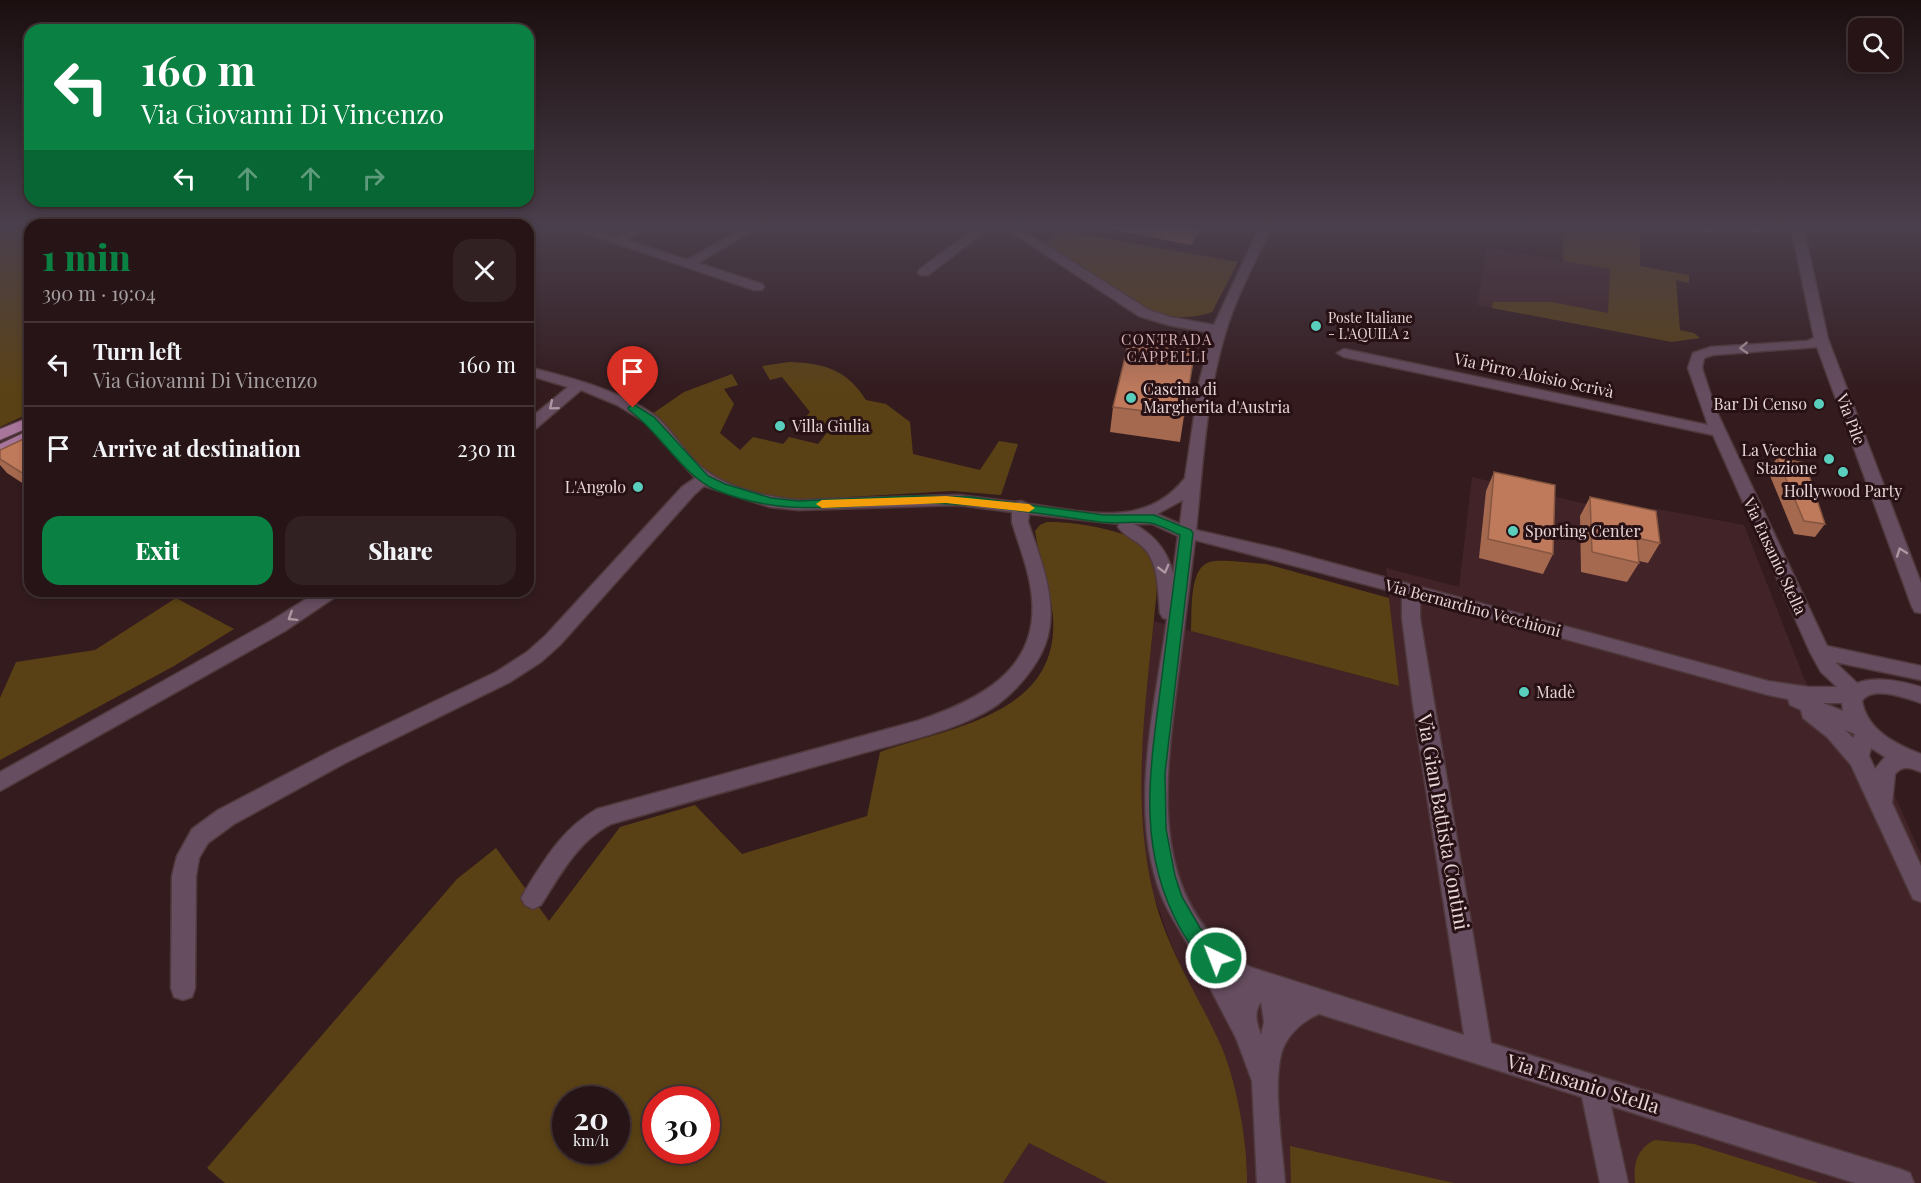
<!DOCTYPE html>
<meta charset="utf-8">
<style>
body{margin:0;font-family:"Playfair Display",serif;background:#322123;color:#f1f3f6;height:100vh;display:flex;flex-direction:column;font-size:22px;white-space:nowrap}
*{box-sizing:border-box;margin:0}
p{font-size:20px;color:#a49ea1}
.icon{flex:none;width:33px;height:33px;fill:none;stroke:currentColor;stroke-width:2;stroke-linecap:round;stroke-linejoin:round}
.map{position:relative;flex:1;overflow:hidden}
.details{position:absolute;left:24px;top:219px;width:510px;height:378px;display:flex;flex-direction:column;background:#261416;border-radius:18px;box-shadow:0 3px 9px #0003,0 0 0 2px #423335}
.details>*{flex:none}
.top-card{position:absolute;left:24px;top:24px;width:510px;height:183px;border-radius:18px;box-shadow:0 3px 9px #0003,0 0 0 2px #423335;background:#0b8043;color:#fff;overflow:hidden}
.controls{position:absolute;left:1848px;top:18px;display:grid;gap:12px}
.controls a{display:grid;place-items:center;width:54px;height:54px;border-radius:12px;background:#261416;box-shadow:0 3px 9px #0003,0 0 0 2px #423335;font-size:30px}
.speed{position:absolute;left:552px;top:1086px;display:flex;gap:12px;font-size:30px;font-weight:700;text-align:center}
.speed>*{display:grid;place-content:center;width:78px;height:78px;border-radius:50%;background:#261416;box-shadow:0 3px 9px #0003,0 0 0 2px #423335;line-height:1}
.speed small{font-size:15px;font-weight:400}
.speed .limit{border:9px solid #d22;background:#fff;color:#111}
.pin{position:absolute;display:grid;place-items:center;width:51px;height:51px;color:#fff;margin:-62px -26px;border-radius:50% 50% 50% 0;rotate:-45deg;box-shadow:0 0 6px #0007}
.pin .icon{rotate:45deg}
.me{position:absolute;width:66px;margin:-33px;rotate:317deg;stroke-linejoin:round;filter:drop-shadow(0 0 4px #0008)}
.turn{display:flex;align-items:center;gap:21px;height:126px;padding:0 18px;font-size:27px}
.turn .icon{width:78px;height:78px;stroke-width:2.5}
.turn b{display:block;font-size:42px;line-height:51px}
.lanes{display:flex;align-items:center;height:57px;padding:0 18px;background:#0003;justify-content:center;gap:30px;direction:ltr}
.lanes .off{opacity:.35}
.round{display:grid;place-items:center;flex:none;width:63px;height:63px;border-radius:18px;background:#322123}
.overview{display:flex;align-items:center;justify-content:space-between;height:102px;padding:0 18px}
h1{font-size:36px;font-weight:800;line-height:45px;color:#0b8043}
.primary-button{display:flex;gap:12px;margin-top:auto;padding:12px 18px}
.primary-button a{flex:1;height:69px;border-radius:18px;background:#0b8043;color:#fff;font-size:24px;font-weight:800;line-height:69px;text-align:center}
.primary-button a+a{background:#322123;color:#f1f3f6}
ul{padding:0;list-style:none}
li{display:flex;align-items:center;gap:18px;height:84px;padding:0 18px;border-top:2px solid #423335}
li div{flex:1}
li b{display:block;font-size:22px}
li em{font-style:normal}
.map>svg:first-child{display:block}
.built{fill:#412328}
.green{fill:#5a4115;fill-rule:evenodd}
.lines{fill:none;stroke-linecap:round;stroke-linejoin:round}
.minor-casing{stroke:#50393c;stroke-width:3}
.major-casing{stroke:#50393c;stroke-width:3}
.minor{fill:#664d5f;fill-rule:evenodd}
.major{fill:#a8759b;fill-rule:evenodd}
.wall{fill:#a4694f}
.shaded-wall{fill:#865540}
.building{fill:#bf7a5c;stroke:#865540;stroke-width:1.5}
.oneway{stroke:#ad98a1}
.route{fill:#0b8043;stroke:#07532c;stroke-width:1.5}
.slow{fill:#f59e0b}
.poi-dot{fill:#5acebd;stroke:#281115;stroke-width:2}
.labels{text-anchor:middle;stroke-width:6;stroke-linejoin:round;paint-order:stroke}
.far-poi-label{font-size:14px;fill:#e7d6d7;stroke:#281115;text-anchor:start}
.far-neighbourhood-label{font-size:15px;letter-spacing:1.5px;fill:#d6b5b8;stroke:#281115}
.street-label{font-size:16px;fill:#e7d6d7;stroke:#281115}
.poi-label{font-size:16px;fill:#e7d6d7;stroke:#281115;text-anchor:start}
.near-street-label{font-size:20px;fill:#e7d6d7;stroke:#281115}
</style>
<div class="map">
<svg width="1921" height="1183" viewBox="0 0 1921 1183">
<rect width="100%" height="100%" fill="#331b1e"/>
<!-- built -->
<g class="built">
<polygon points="1487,248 1669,279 1672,342 1477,305"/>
<polygon points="1472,477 1654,520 1652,508 1744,525 1804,678 1857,781 1893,792 1921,854 1921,1183 1247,1183 1247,1165 1236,1094 1220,1043 1192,991 1170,941 1153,893 1144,846 1140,792 1142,731 1154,621 1398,686 1386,568 1459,587"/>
<polygon points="1029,1143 1108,1183 1003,1183"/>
</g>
<!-- green -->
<g class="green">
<polygon points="0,226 30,226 30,413 0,427"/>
<polygon points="1564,226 1639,228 1640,266 1689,275 1689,283 1676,280 1680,330 1694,333 1700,338 1672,342 1492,308 1493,302 1552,302 1608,313 1610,269 1563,261"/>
<path d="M1064,231L1238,262L1212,312C1190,320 1168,318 1148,309L1045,243Z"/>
<path d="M789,362C825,363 847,370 866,400L886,404L910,422L913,454L980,470L999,441L1018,444L1001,495L952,491L797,500C774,498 722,487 705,472C686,455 671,432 652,414L684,392L732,374L738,385L724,389L734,404L720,433L740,450L753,437L783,444L789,437L818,444L832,426L804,419L810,412L782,377L770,380L762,366Z"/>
<path d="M1047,522C1071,521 1137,530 1150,552C1153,559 1155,568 1158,575C1150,681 1128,786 1153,892C1165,945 1196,992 1219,1041C1236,1077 1248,1144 1247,1183H1108L1029,1143L1003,1183H225L207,1168L457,879L496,848L549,921L620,827L695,805L742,854L867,816L880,752C951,727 1060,715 1053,616C1050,587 1039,559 1035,531L1040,525ZM566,1100H616V1150H566ZM656,1100H706V1150H656Z"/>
<path d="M1231,561L1266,564L1389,598L1399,686L1191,631C1192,614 1189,571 1207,563C1214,560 1223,561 1231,561Z"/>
<polygon points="176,598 234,629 174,666 0,760 0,698 16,662 95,650"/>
<path d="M1655,1140L1694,1144L1819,1183H1635C1633,1164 1637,1148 1655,1140Z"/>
<polygon points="1290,1146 1454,1183 1291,1183"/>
</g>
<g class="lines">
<defs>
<g id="minor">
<polygon points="565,226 582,226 615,237 636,226 651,226 626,240 687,260 747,226 761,226 698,263 762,284 764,287 762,290 754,290"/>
<polygon points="979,226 992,226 928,275 920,275 918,272 920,269"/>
<path d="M1002,226H1016L1149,310L1170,317L1214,325L1260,226H1272C1256,261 1237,294 1226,331C1206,395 1203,464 1196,530L1280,549L1768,681L1809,687H1837L1821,672L1810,652L1713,435L1344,357L1337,353L1344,349L1708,425L1688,368L1693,353L1711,347L1807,341L1814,338L1791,226H1803L1828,339L1921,583V613L1915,612L1912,607L1817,347L1713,355L1704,358L1702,368L1715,408L1827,646L1921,666V680L1835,662L1857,683C1878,676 1900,681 1921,687V703C1906,698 1872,685 1862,701C1867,730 1895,744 1921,754V772C1911,768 1903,765 1895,774L1892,803L1921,866V902L1913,899L1851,765L1827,737L1803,718L1801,710L1790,705L1788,699L1768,695L1420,599V618L1491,1043L1900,1169L1910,1173L1914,1183H1855L1611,1106L1628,1183H1600L1582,1097L1319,1014C1305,1020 1292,1031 1285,1044C1270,1072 1283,1150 1285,1183H1257L1252,1081L1236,1038L1197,963C1188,941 1171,920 1161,895C1128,809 1155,707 1167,619L1163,618L1160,613C1158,592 1159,564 1144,548C1136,540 1124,536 1118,527L1119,524L1029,514L1028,522C1041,560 1060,605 1045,645C1036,668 1016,691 997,705C961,730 898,743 856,755C774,778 692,801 611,824C577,842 561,874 541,905L533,909L525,905L521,898L525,891C545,859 563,828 597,809L917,721C976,701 1039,672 1032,598C1030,572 1019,546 1012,522V512L958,505L798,510L770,507L704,486L694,495L560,645L541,662L510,682L347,762L234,824L208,843L199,858L196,876L195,988L192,997L183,1000L174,997L171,988L172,876L177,856L192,829L218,810L333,750L496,672L527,652L546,635L682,487L695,478L645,422L617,405L581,390L533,431L528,433V420L568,387L528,375V367C572,378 615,389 653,414C668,425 680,445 693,459C719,487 761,496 798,500L958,495L1015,502L1021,501L1028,504C1084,511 1145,530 1185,478L1199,383L1212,333L1168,325L1139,316ZM1183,500L1180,524L1157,514ZM1134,524H1152L1178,536L1173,573C1167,550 1155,536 1134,524ZM1195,540L1402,594V618L1413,705L1464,1035L1250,967C1146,903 1165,781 1178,677C1184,631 1189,586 1195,540ZM1823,703H1842L1843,711ZM1845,730L1855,734L1853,738ZM1871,748L1885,757L1875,769L1869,756ZM1261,1002L1264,1022L1261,1035C1257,1024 1253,1013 1261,1002Z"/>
<polygon points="319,591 341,591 338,595 285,631 0,791 0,772 271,621"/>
</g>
<g id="major">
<polygon points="30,417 30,427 0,440 0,429"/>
<polygon points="30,430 30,441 0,455 0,444"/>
</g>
</defs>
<!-- minor casing -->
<use href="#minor" class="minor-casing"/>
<!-- major casing -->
<use href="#major" class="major-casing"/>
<!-- minor -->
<use href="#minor" class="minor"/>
<!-- major -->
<use href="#major" class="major"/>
</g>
<!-- wall -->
<g class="wall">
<polygon points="1095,226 1203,226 1191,245"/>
<polygon points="1687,226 1713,226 1709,233"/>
<polygon points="1745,226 1766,226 1762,233 1746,230"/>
<polygon points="1113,407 1184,416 1180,442 1110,432"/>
<polygon points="30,436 30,488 7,473 0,465 0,450"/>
<polygon points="1777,458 1825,524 1815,537 1794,534 1768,471"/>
<polygon points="1494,472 1553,554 1543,574 1479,558 1486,491"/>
<polygon points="1590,497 1660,543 1648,563 1639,561 1639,563 1627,582 1581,572 1580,516"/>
</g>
<!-- shaded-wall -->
<polygon class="shaded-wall" points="1194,226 1203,226 1191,245"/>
<!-- building -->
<g class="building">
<polygon points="1130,336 1196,344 1184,416 1113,407"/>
<polygon points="30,436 30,478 0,459 0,450"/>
<polygon points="1777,458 1805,463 1825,524 1804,521"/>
<polygon points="1494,472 1555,485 1553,554 1488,539"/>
<polygon points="1590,497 1656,511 1660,543 1637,538 1639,563 1592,552"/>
</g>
<!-- one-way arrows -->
<defs><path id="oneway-chevron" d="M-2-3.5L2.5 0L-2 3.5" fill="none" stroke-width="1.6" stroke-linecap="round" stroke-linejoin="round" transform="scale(1.5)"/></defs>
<g class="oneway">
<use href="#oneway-chevron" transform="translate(1744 348) rotate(177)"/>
<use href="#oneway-chevron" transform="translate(553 406) rotate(140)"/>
<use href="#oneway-chevron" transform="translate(1901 552) rotate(-110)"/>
<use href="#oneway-chevron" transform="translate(1164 569) rotate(75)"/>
<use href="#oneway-chevron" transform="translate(292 617) rotate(148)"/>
</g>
<!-- sky -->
<linearGradient id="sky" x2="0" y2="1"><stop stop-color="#1c0f10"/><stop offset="0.58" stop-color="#4a3f4c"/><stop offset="1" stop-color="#4a3f4c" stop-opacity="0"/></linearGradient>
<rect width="1921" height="392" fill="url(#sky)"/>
<!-- route -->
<path class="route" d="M633,404L654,417L708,476L725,484L771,498L798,501L915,496L970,497L1104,515H1154L1191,530L1193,533L1165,773L1166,829L1175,876L1182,897L1200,928L1222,952L1225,958L1222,965L1216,967C1200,961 1188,942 1180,928C1136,848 1150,770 1161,684C1167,634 1174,584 1180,535C1171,531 1160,525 1151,523C1134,521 1117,524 1100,522C1038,514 977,502 914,503C844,505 784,518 716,490C682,475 660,432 629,410L628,408Z"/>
<!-- slow -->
<polygon class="slow" points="946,496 1029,504 1035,508 1029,512 946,503 822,508 816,504 822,500"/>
<!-- markers -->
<g class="poi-dot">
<circle cx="1316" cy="326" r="6"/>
<circle cx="1131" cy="398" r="6"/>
<circle cx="1819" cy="404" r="6"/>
<circle cx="780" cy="426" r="6"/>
<circle cx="1829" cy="459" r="6"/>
<circle cx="1843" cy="472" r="6"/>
<circle cx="638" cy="487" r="6"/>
<circle cx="1513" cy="531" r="6"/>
<circle cx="1524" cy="692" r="6"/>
</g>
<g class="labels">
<!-- far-poi labels -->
<g class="far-poi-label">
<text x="1328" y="323">Poste Italiane<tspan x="1328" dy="16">- L'AQUILA 2</tspan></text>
</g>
<!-- far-neighbourhood labels -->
<g class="far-neighbourhood-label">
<text x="1167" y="345">CONTRADA<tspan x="1167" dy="17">CAPPELLI</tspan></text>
</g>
<!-- street labels -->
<g class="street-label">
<text transform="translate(1534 375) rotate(12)" y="6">Via Pirro Aloisio Scrivà</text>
<text transform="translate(1851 419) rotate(69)" y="6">Via Pile</text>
<text transform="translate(1775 556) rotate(65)" y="6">Via Eusanio Stella</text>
<text transform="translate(1473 608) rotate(15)" y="6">Via Bernardino Vecchioni</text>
</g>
<!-- poi labels -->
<g class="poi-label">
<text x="1143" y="395">Cascina di<tspan x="1143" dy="18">Margherita d'Austria</tspan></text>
<text x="1807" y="410" text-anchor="end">Bar Di Censo</text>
<text x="792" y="432">Villa Giulia</text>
<text x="1817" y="456" text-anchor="end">La Vecchia<tspan x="1817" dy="18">Stazione</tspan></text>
<text x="626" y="493" text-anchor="end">L'Angolo</text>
<text x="1843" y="497" text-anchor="middle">Hollywood Party</text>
<text x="1525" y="537">Sporting Center</text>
<text x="1536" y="698">Madè</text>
</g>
<!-- near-street labels -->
<g class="near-street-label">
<text transform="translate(1443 822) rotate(80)" y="7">Via Gian Battista Contini</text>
<text transform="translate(1583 1084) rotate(17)" y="7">Via Eusanio Stella</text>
</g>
</g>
</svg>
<div class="controls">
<a><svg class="icon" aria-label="search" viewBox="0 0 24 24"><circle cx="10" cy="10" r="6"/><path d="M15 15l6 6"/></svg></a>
</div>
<div class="speed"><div>20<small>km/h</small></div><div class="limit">30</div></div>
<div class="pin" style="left:633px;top:408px;background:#d93025"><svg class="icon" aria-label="arrive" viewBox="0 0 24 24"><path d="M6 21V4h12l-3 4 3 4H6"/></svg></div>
<svg class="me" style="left:1216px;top:958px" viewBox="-20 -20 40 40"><circle r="17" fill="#0b8043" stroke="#fff" stroke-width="3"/><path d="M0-11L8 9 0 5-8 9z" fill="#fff"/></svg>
<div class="top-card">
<div class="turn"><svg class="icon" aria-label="left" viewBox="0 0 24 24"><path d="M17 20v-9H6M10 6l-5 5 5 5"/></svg><div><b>160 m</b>Via Giovanni Di Vincenzo</div></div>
<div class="lanes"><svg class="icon" aria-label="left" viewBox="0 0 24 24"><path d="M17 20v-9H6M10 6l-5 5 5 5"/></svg><svg class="icon off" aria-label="ahead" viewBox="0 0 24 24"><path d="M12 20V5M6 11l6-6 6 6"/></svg><svg class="icon off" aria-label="ahead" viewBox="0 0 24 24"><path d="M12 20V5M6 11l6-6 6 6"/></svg><svg class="icon off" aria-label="right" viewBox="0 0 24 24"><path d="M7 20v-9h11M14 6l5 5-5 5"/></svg></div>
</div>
<section class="details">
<div class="overview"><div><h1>1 min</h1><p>390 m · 19:04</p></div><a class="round"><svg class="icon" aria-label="close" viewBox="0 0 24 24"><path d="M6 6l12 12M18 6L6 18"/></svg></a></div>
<ul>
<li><svg class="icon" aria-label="left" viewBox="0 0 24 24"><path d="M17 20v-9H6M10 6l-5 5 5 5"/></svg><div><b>Turn left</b><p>Via Giovanni Di Vincenzo</p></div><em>160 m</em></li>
<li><svg class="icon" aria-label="arrive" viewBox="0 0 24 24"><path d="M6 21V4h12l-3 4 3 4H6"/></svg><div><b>Arrive at destination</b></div><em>230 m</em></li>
</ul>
<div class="primary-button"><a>Exit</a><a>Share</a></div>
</section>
</div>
